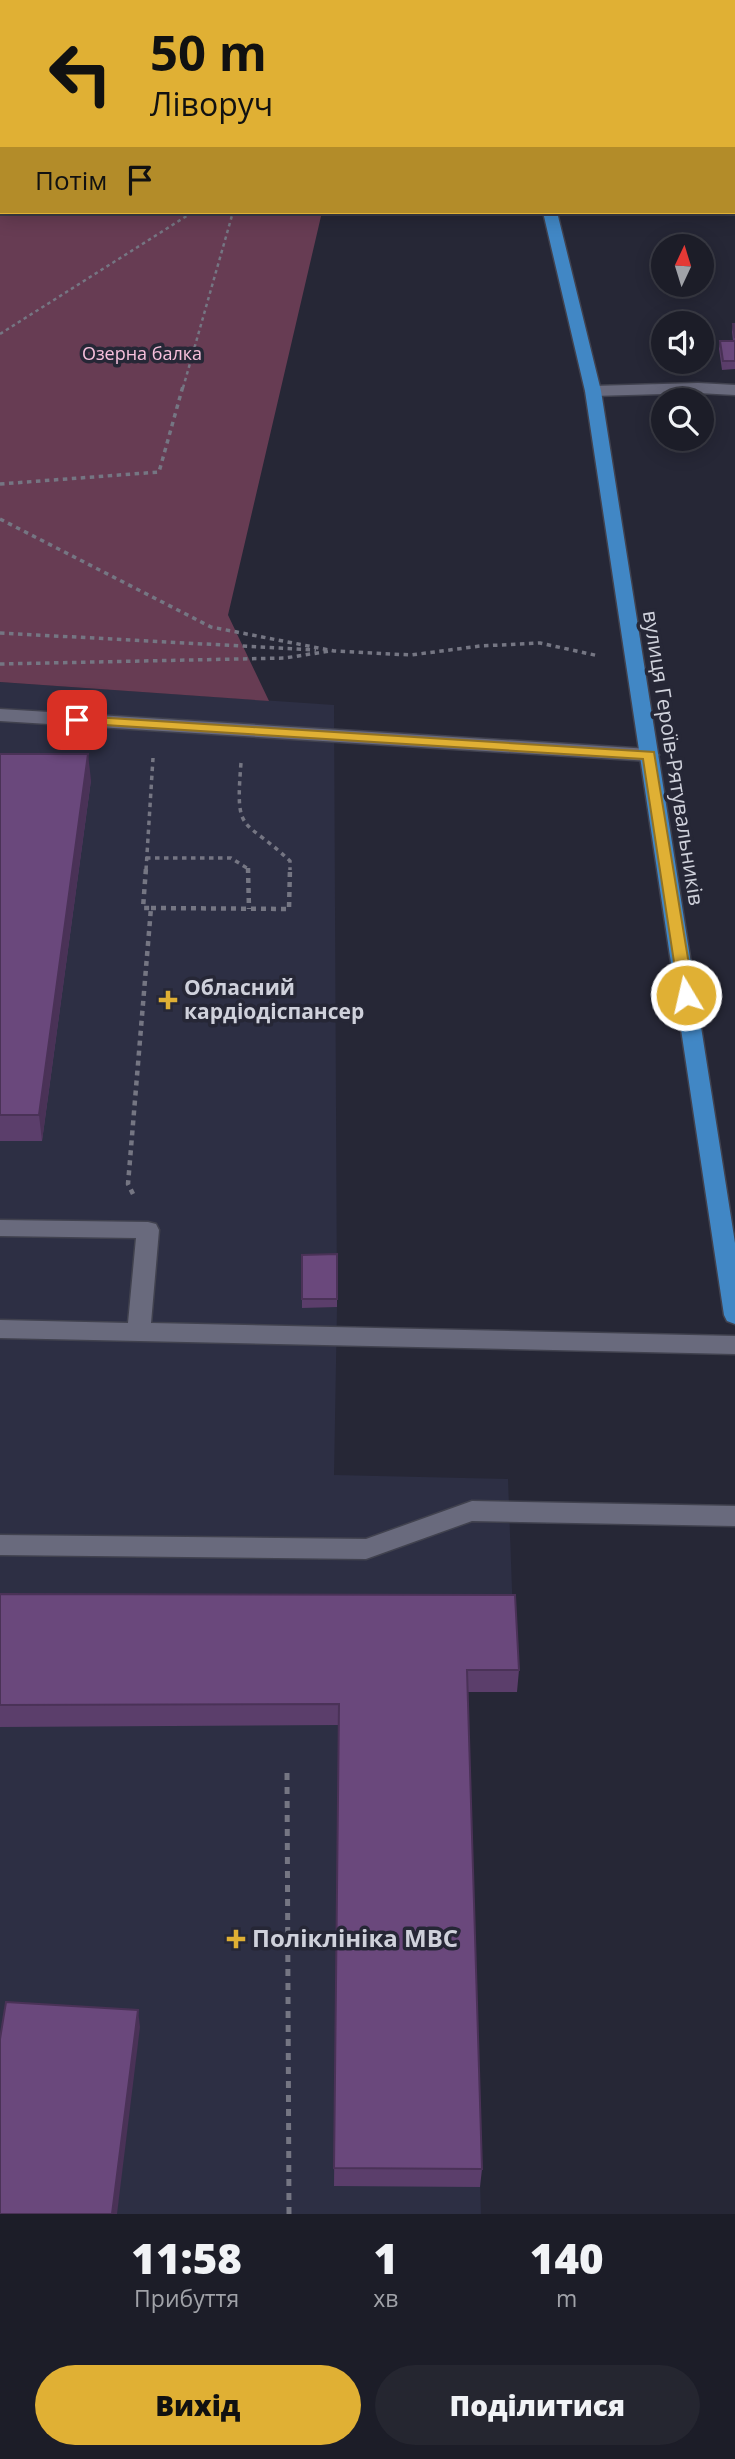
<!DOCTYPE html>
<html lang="uk">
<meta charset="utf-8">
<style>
body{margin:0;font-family:"Open Sans",sans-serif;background:#252630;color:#f1f3f6;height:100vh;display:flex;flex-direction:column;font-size:26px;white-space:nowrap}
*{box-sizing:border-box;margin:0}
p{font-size:23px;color:#a0a2a8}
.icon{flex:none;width:38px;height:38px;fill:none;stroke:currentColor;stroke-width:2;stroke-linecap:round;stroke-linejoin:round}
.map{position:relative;height:2214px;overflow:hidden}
.sheet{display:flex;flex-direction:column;background:#1c1d28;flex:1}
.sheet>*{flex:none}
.guide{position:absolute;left:0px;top:0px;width:735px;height:214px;box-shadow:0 4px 18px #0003,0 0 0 2px #3a3b45;background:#e0b034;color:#111;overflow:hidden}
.needle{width:46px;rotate:4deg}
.tools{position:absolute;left:651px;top:234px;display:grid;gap:14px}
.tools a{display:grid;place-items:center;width:63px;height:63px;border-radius:50%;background:#1c1d28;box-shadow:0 4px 18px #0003,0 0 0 2px #3a3b45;font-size:35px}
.pin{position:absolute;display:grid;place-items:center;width:60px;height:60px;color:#fff;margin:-30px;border-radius:14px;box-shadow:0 4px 10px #0006}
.me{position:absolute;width:77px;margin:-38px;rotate:351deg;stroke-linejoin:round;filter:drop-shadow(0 0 5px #0008)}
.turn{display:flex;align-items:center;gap:24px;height:147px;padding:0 35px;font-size:32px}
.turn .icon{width:91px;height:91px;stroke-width:2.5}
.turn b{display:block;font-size:49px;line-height:60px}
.then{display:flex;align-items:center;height:66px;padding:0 35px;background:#0003;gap:14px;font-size:26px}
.eta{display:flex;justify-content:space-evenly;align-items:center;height:119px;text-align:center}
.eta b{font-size:42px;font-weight:800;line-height:49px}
.action{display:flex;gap:14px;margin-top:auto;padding:14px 35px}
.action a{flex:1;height:80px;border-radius:42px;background:#e0b034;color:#111;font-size:28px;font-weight:800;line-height:80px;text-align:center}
.action a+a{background:#252630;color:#f1f3f6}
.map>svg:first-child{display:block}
.built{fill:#2d2f44}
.green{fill:#673c53}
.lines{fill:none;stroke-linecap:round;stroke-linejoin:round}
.minor-casing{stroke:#41424f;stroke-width:3}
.major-casing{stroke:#41424f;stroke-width:3}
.path-far3{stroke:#757683;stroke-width:2.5;stroke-dasharray:3.5 3.5;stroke-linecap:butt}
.path-far2{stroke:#757683;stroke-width:3.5;stroke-dasharray:4.5 4.5;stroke-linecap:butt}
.path-far1{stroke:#757683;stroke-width:4.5;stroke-dasharray:5 5;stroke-linecap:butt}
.path{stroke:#757683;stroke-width:5;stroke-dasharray:7 7;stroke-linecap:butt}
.minor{fill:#696a7d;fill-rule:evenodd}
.major{fill:#4187c5;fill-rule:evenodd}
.wall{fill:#5b3e6b}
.shaded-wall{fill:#4a3257}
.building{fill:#6a487c;stroke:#4a3257;stroke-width:2}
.route{fill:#e0b034;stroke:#927222;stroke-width:2}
.poi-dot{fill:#e0b034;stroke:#262736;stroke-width:2.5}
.labels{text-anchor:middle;stroke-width:7;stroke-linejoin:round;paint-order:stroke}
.far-park-label{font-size:18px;fill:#f7c0dc;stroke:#262736}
.street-label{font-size:21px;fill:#cfd1db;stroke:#262736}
.poi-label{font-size:21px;font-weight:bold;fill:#cfd1db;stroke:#262736;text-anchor:start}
.near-poi-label{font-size:24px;font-weight:bold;fill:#cfd1db;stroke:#262736;text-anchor:start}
</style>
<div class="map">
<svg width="735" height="2214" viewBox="0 0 735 2214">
<rect width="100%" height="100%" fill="#262736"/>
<!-- built -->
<polygon class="built" points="0,682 334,705 337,1307 334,1475 508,1479 513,1617 465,1692 481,2214 0,2214"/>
<!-- green -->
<polygon class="green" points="0,0 375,0 2,2 2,212 322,212 228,615 269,701 0,682"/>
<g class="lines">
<defs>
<g id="minor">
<rect x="733" y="169" width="2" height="8"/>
<polygon points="698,383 735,385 735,395 698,393 593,396 585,391 593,386"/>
<polygon points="0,709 650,749 659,755 650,761 0,721"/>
<polygon points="0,1220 148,1222 156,1224 159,1230 151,1323 735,1336 735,1354 0,1338 0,1320 128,1323 136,1238 0,1236"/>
<polygon points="472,1501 735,1506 735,1526 472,1521 366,1559 0,1555 0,1535 366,1539"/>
</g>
<g id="major">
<rect x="486" y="0" width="12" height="2"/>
<polygon points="543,212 557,212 601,391 735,1243 735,1324 727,1321 724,1315 585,391"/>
</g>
</defs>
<!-- minor casing -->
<use href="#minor" class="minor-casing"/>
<!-- major casing -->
<use href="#major" class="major-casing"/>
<!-- path-far3 -->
<g class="path-far3">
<polyline points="0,334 193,212"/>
<polyline points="183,388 233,212"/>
</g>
<!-- path-far2 -->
<g class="path-far2">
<polyline points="0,484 159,472 183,386"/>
<polyline points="0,519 211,627 334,651 411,655 480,646 540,643 599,656"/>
<polyline points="0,633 316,650"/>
<polyline points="0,664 285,658 330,651"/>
<path d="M241,763C235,837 243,816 290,861V870"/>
<polyline points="146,858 231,858 250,870"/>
<polyline points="146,870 153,758"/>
</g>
<!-- path-far1 -->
<g class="path-far1">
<polyline points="248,868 249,909"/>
<polyline points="151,908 289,909 290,868"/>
<polyline points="133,1194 128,1184 151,908 143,908 146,868"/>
</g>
<!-- path -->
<polyline class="path" points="287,1773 289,2214"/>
<!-- minor -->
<use href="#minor" class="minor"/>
<!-- major -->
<use href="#major" class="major"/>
</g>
<!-- wall -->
<g class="wall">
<polygon points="733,324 735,324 735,369 722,370 719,349 720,341 733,341 732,332"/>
<polygon points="0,754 91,780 42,1141 0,1141"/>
<polygon points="337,1254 337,1307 302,1308 302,1255"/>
<polygon points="0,1594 519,1670 517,1692 467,1692 482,2169 480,2187 334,2186 339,1725 0,1727"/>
</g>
<!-- shaded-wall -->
<g class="shaded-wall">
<polygon points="88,754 91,780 42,1141 39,1115"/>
<polygon points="138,2010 140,2027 117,2214 112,2214"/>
</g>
<!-- building -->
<g class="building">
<polygon points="683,0 719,0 719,2 682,2"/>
<polygon points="733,324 735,324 735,338"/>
<polygon points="720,341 735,341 735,361 723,361"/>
<polygon points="0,754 88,754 39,1115 0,1115"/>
<polygon points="337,1254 337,1299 302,1299 302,1255"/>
<polygon points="0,1594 515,1595 519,1670 467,1670 482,2169 334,2168 339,1704 0,1705"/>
<polygon points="6,2002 138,2010 112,2214 0,2214 0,2039"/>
</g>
<!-- route -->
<polygon class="route" points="77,716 654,752 694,995 686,1000 679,995 643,759 73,723 73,717"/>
<!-- markers -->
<g class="poi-dot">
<path d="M164.5 989.5h7v7h7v7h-7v7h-7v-7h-7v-7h7z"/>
<path d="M232.5 1928.5h7v7h7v7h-7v7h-7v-7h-7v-7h7z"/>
</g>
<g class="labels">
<!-- far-park labels -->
<g class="far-park-label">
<text x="142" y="360">Озерна балка</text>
</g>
<!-- street labels -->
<g class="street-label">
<text transform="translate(673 758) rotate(81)" y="7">вулиця Героїв-Рятувальників</text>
</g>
<!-- poi labels -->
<g class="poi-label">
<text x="184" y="995">Обласний<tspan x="184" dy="24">кардіодіспансер</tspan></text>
</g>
<!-- near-poi labels -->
<g class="near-poi-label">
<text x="252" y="1947">Поліклініка МВС</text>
</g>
</g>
</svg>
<div class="tools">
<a><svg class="needle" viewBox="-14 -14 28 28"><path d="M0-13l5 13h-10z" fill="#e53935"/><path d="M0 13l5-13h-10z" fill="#a0a2a8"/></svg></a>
<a><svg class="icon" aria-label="sound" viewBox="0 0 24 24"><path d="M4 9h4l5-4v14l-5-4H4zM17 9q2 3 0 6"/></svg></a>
<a><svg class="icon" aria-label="search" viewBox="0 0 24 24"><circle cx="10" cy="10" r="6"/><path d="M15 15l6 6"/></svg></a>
</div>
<div class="pin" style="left:77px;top:720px;background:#d93025"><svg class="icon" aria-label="arrive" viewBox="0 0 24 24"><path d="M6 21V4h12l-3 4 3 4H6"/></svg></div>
<svg class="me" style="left:686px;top:995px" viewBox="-20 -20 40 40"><circle r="17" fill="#e0b034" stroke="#fff" stroke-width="3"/><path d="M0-11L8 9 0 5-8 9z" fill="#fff"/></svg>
<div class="guide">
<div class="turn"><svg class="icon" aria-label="left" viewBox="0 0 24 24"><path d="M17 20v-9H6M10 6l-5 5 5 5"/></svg><div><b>50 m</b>Ліворуч</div></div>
<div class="then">Потім<svg class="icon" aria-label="arrive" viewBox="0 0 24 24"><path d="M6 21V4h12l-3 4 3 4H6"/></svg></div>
</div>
</div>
<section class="sheet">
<div class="eta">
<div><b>11:58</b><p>Прибуття</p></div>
<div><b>1</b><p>хв</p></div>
<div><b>140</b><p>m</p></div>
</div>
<div class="action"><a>Вихід</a><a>Поділитися</a></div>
</section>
